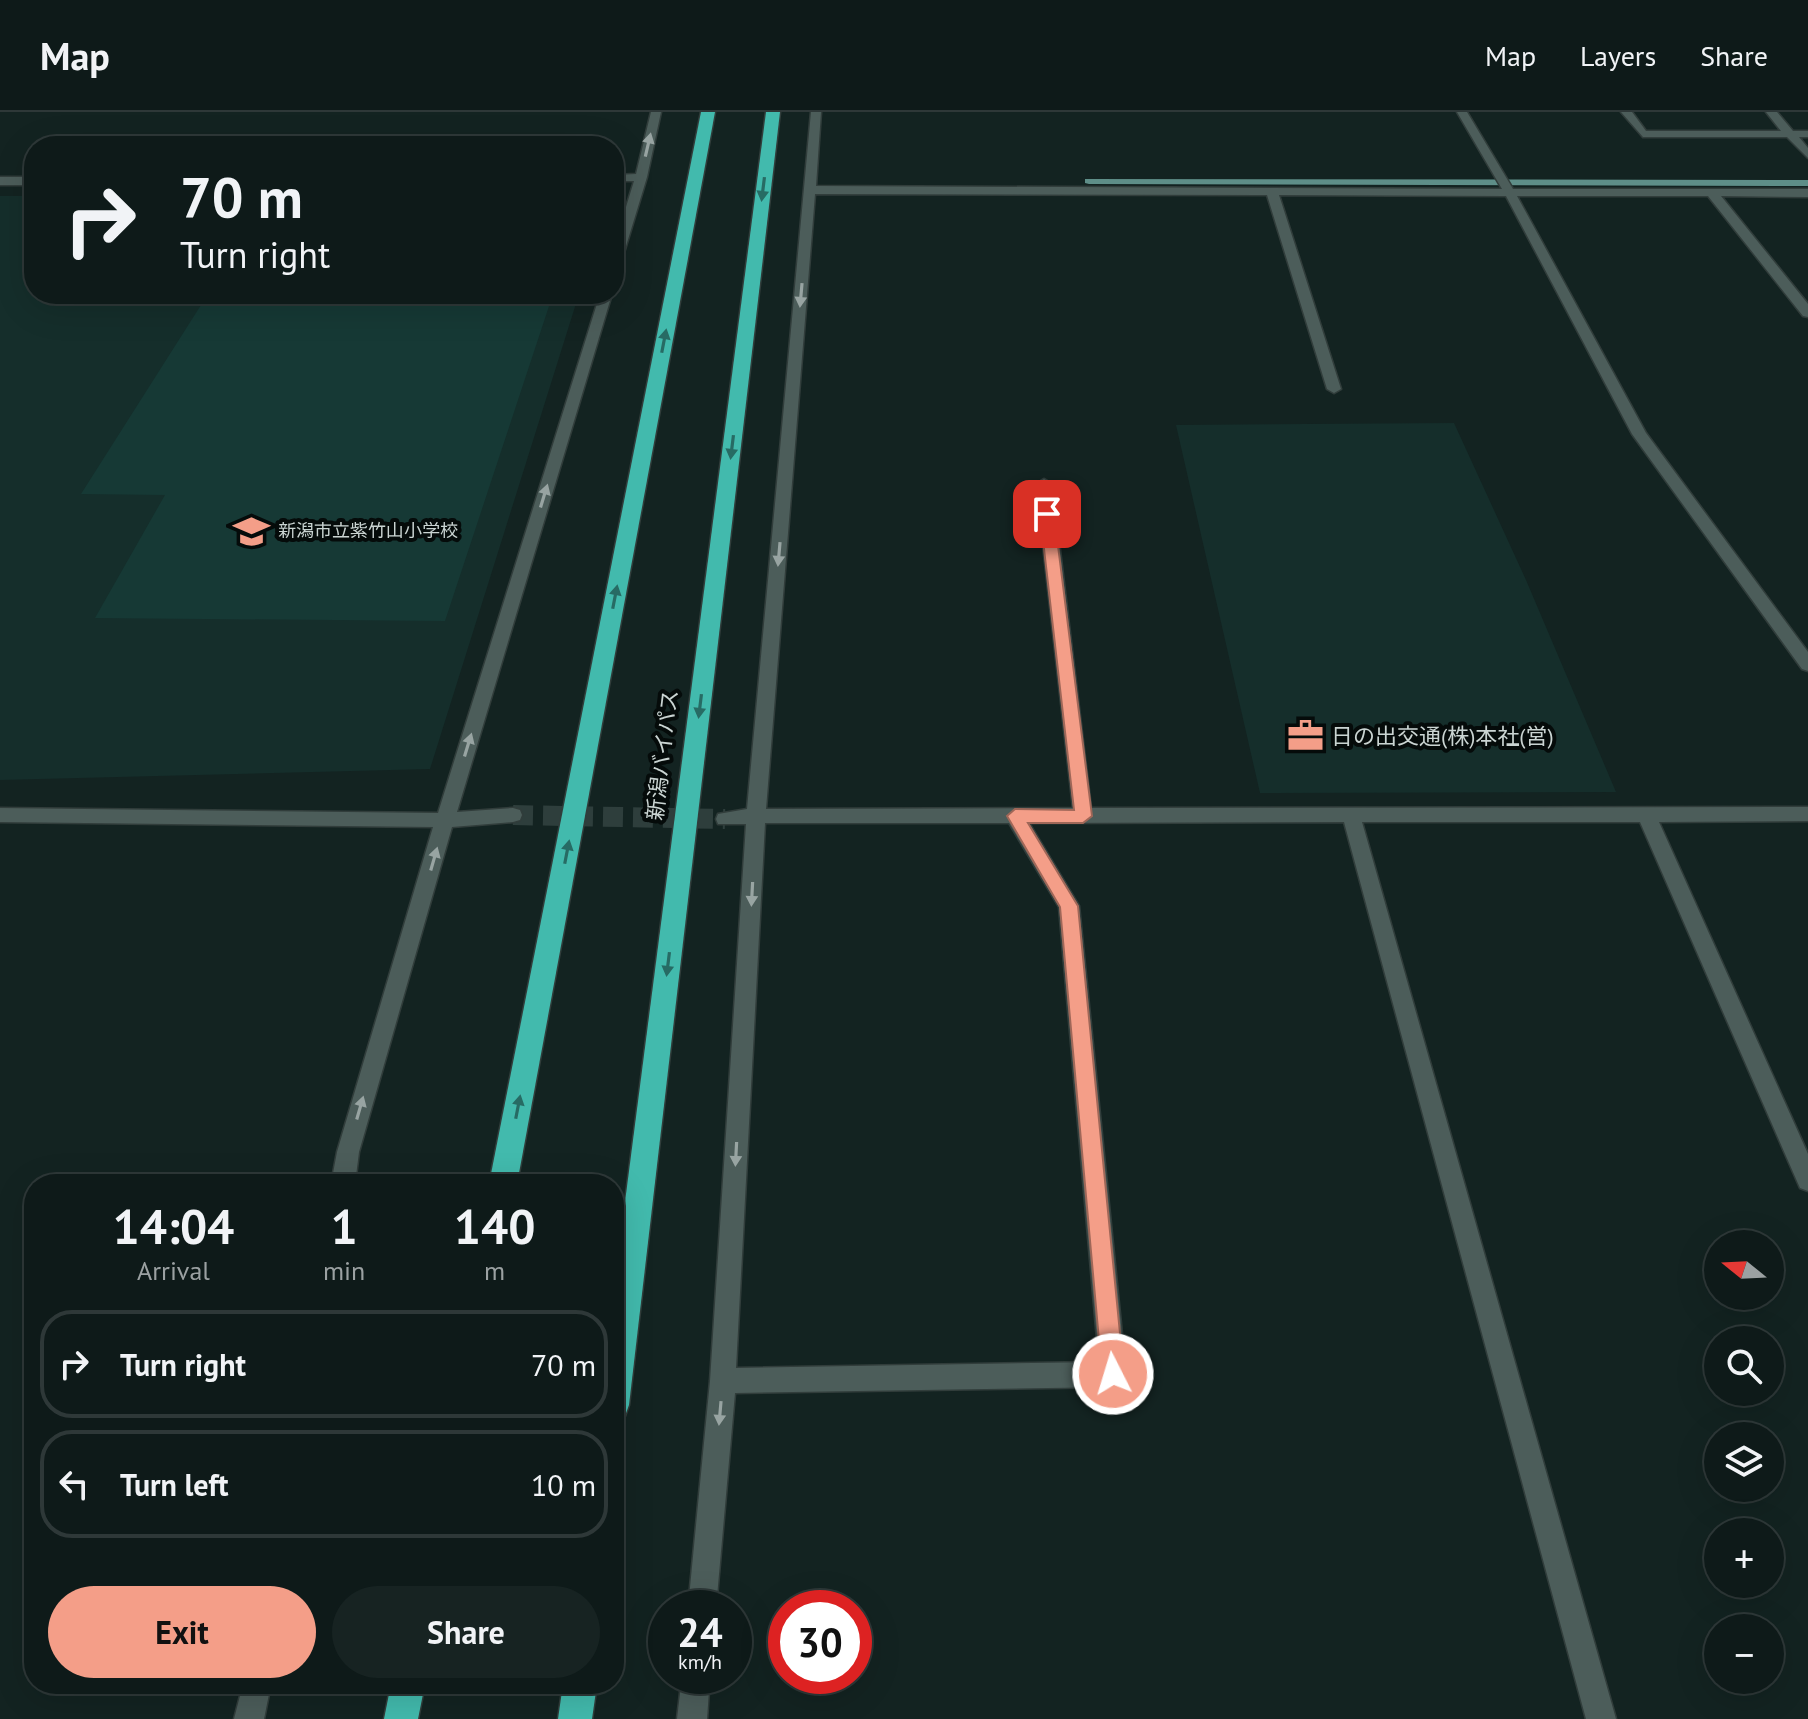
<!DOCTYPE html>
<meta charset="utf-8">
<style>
body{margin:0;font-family:"PT Sans","Noto Sans JP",sans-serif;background:#172322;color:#f1f3f6;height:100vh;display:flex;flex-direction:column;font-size:30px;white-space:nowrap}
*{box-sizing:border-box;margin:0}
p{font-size:26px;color:#9ba1a2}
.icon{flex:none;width:44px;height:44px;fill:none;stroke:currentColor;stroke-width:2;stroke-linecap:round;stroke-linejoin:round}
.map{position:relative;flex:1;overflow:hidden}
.panel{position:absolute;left:24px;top:1062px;width:600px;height:520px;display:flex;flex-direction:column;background:#0e1a19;border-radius:32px;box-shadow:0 8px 32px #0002,0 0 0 2px #2e3838}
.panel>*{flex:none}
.guide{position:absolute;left:24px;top:24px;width:600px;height:168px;border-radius:32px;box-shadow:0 8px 32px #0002,0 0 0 2px #2e3838;background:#0e1a19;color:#f1f3f6;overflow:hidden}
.needle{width:52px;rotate:288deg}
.controls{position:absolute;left:1704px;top:1118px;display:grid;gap:16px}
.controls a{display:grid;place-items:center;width:80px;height:80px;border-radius:50%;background:#0e1a19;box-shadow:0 8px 32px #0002,0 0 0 2px #2e3838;font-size:40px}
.speed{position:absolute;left:648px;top:1478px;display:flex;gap:16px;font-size:40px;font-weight:700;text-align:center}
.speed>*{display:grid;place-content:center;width:104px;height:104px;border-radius:50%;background:#0e1a19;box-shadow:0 8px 32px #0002,0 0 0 2px #2e3838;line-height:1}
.speed small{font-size:20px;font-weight:400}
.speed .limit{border:12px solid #d22;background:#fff;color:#111}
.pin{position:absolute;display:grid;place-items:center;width:68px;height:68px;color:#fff;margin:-34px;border-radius:16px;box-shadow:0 4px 12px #0006}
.me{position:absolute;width:88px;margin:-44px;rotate:355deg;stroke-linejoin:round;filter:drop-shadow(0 0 6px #0008)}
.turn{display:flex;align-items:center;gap:28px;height:168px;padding:0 24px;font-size:36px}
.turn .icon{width:104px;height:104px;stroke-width:2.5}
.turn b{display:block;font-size:56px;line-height:68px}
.eta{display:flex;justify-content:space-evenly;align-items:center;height:136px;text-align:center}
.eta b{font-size:48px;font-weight:800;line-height:56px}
.primary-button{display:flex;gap:16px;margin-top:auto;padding:16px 24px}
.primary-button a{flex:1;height:92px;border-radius:48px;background:#f49e88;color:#111;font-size:32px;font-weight:800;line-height:92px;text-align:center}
.primary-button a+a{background:#172322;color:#f1f3f6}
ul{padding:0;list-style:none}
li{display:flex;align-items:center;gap:24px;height:108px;margin:0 16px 12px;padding:0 8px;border:4px solid #2e3838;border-radius:32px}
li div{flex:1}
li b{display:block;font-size:30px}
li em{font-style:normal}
header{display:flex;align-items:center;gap:48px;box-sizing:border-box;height:112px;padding:0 40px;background:#0e1a19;border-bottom:2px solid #2e3838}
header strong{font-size:38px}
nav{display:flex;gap:44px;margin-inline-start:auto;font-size:28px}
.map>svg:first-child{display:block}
.built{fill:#152e2b}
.green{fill:#163935}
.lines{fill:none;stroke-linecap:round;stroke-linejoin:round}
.stream{fill:#5e8e88;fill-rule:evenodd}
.minor-tunnel{stroke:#2e3e3c;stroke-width:20;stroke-dasharray:20 10;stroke-linecap:butt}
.minor-casing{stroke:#313d3b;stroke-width:3}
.highway-casing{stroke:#313d3b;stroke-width:3}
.minor{fill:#4c5d5a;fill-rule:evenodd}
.highway{fill:#42baad;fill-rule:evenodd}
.oneway{fill:#98a4a2}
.oneway2{fill:#276b64}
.route{fill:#f49e88;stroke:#9f6758;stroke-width:2}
.labels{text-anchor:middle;stroke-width:8;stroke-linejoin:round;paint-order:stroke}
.far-poi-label{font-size:18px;fill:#cad4d2;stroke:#050b0a;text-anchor:start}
.poi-label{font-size:22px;fill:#cad4d2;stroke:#050b0a;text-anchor:start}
.street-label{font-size:22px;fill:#cad4d2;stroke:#050b0a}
</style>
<header>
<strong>Map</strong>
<nav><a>Map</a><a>Layers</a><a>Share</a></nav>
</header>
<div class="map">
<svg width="1808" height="1607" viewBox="0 0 1808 1607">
<rect width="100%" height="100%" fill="#132321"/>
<!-- built -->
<g class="built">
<polygon points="0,84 34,84 34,182 579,182 430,657 0,668"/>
<polygon points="1454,311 1526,468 1616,680 1260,681 1176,313"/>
</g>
<!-- green -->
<polygon class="green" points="208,182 553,182 445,509 95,506 165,383 81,382"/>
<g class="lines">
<!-- stream -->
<polygon class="stream" points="1085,67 1808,68 1808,74 1089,72 1085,71"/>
<!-- minor-tunnel -->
<polyline class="minor-tunnel" points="513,703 725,707"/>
<defs>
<g id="minor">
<polygon points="651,0 661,0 647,65 620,154 614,158 614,134 634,69 614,69 614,63 636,62"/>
<path d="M811,0H821L816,74L1502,77L1457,0H1467L1513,77H1808V85L1721,84L1808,192V205L1803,204L1708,84H1517L1646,321L1808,540V559L1802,557L1632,322L1506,84L1279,83L1341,277L1334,281L1327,277L1267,83L815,82L766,697L1073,696L1036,372L1044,367L1052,372L1091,696L1808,695V709L1659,710L1808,1042V1079L1800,1076L1640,710H1362L1616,1607H1586L1344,710L1029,711L1079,794L1126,1262L1122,1271L1113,1275L735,1281L716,1496H688L710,1269L746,712H718L716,707L718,702L747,697ZM765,711H1009L1059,795L1099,1250L736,1256Z"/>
<polygon points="1621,0 1632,0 1646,19 1781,19 1766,0 1777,0 1793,19 1808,19 1808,25 1799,25 1808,36 1808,46 1787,25 1643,25"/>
<rect x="0" y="65" width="34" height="8"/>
<polygon points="600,182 612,182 457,700 513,696 520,698 522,703 520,708 513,710 452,715 359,1040 355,1072 331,1072 337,1040 433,715 0,710 0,696 438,701"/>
<polygon points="682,1564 710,1564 707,1607 677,1607"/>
<polygon points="243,1572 271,1572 264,1607 234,1607"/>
</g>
<g id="highway">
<polygon points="701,0 715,0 517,1072 489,1072"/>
<polygon points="766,0 780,0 629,1293 625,1304 614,1308 614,1175"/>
<polygon points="391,1572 425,1572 418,1607 384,1607"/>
<polygon points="563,1572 597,1572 592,1607 558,1607"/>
</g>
</defs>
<!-- minor casing -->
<use href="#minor" class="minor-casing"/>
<!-- highway casing -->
<use href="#highway" class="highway-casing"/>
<!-- minor -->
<use href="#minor" class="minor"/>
<!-- highway -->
<use href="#highway" class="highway"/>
</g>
<!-- one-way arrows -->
<defs><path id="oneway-solid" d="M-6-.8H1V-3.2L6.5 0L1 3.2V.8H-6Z" transform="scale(2)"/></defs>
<g class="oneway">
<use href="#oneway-solid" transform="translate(648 33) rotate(-77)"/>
<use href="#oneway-solid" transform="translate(801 183) rotate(95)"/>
<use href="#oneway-solid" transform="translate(544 384) rotate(-73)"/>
<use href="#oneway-solid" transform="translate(779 442) rotate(95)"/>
<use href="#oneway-solid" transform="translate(468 633) rotate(-73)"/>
<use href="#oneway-solid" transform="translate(434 747) rotate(-74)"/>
<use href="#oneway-solid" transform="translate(752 782) rotate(93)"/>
<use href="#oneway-solid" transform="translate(360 996) rotate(-74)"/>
<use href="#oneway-solid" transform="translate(736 1042) rotate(93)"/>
<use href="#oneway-solid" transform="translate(720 1301) rotate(95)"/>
</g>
<g class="oneway2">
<use href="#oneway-solid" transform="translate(763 77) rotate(97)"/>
<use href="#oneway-solid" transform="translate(664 229) rotate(-79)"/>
<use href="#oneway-solid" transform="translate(732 335) rotate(97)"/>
<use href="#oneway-solid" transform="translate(615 485) rotate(-79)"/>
<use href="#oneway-solid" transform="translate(700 594) rotate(97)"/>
<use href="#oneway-solid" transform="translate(567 740) rotate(-79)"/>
<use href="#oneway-solid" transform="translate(668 852) rotate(97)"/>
<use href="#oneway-solid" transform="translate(518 995) rotate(-79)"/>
</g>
<!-- route -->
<polygon class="route" points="1047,398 1054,402 1092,704 1083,711 1028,711 1078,794 1124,1262 1121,1270 1113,1273 1105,1270 1102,1262 1060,795 1007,704 1015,697 1074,698 1040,402"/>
<!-- icons -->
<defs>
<symbol id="school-bare" viewBox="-9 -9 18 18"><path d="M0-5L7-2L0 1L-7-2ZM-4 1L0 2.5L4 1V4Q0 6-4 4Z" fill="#f49e88" stroke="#050b0a" stroke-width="2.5" paint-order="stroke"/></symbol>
<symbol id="office-bare" viewBox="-9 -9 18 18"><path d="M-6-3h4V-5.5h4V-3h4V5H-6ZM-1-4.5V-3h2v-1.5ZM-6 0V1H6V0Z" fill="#f49e88" stroke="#050b0a" stroke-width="2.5" paint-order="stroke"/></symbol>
</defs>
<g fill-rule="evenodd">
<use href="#school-bare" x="226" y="394" width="51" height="51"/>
<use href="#office-bare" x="1280" y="598" width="51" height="51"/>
</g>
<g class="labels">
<!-- far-poi labels -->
<g class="far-poi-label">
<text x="278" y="425">新潟市立紫竹山小学校</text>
</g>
<!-- poi labels -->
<g class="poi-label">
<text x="1331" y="632">日の出交通(株)本社(営)</text>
</g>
<!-- street labels -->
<g class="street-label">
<text transform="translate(662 643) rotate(-83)" y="8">新潟バイパス</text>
</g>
</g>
</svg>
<div class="controls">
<a><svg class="needle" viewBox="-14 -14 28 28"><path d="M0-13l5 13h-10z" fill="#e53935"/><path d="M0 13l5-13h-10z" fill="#9ba1a2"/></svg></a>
<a><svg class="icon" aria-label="search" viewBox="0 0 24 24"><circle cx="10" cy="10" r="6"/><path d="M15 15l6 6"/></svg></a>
<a><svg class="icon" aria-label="layers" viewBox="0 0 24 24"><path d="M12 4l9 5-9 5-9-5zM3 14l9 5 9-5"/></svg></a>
<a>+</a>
<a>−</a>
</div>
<div class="speed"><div>24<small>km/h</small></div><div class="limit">30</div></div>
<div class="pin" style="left:1047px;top:402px;background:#d93025"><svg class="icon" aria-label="arrive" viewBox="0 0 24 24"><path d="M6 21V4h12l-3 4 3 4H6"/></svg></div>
<svg class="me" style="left:1113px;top:1262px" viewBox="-20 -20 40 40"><circle r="17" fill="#f49e88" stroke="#fff" stroke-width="3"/><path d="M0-11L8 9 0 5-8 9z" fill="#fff"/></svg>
<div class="guide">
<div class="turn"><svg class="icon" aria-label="right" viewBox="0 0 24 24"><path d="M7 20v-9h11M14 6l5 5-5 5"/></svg><div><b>70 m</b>Turn right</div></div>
</div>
<section class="panel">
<div class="eta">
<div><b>14:04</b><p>Arrival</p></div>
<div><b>1</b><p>min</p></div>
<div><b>140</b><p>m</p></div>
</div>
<ul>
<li><svg class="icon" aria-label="right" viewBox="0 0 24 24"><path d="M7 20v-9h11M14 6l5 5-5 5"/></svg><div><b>Turn right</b></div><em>70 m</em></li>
<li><svg class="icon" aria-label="left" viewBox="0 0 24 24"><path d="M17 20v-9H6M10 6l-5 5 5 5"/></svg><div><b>Turn left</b></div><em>10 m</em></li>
</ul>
<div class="primary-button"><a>Exit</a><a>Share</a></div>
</section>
</div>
